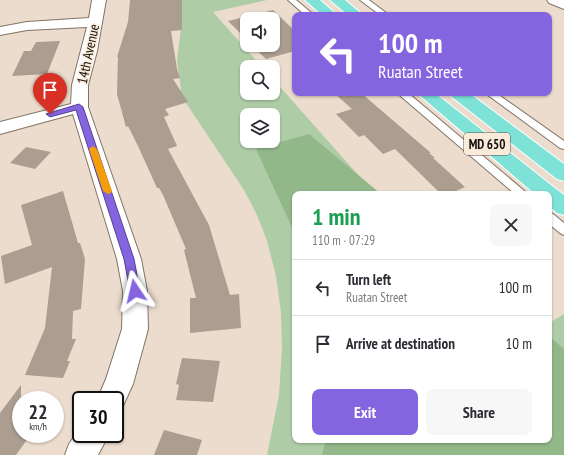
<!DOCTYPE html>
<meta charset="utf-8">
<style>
body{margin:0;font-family:"PT Sans Narrow",sans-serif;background:#f7f7f7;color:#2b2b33;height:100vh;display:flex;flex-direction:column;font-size:15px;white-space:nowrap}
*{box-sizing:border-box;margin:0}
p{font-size:13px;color:#7c7c81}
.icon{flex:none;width:22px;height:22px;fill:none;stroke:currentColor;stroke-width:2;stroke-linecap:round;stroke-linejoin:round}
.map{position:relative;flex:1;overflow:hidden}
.drawer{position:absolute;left:292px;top:191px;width:260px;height:252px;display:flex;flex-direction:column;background:#fff;border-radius:8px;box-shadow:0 1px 3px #0004}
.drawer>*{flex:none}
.top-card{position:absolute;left:292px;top:12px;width:260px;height:84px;border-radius:8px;box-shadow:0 1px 3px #0004;background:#8564df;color:#fff;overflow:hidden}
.controls{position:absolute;left:240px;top:12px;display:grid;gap:8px}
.controls a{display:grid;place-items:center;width:40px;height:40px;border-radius:8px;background:#fff;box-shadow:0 1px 3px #0004;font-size:20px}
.speed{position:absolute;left:12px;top:391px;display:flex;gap:8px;font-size:20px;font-weight:700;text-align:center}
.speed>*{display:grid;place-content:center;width:52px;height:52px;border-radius:50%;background:#fff;box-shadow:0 1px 3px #0004;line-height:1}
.speed small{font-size:10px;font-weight:400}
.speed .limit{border:2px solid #111;border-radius:6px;background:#fff;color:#111}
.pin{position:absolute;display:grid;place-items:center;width:34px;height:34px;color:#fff;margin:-41px -17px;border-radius:50% 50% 50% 0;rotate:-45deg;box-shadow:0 0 4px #0007}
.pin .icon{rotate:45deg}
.me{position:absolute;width:44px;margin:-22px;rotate:350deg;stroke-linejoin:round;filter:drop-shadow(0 0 3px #0008)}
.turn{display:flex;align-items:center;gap:14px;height:84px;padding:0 20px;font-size:18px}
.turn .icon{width:52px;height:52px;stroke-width:2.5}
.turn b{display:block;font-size:28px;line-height:34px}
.round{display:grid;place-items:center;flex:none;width:42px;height:42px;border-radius:8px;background:#f7f7f7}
.headline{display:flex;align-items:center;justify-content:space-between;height:68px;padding:0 20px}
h1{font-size:24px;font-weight:700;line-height:30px;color:#1e9e55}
.cta{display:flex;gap:8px;margin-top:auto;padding:8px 20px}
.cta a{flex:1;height:46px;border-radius:8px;background:#8564df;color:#fff;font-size:16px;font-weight:700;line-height:46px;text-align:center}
.cta a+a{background:#f7f7f7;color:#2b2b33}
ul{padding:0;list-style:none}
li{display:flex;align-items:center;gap:12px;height:56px;padding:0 20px;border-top:1px solid #e1e1e2}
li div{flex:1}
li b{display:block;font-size:15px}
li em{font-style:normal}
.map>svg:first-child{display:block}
.green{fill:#aecda7;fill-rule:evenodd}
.forest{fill:#92b88a}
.building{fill:#ab9d8f}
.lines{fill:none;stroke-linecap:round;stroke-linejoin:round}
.service-casing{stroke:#817466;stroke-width:2}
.minor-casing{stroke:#817466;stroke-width:2}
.primary-casing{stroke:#fff;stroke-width:2}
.service{fill:#fff;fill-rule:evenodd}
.minor{fill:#fff;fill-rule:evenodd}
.primary{fill:#7ee2d6;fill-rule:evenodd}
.route{fill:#8564df;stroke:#564191}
.slow{fill:#f59e0b}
.labels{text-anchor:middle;stroke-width:3;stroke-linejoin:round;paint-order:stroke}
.shield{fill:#f9eada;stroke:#595148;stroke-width:1}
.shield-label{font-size:13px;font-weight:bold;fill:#140f0a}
.street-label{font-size:14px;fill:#140f0a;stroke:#f9eada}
</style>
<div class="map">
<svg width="564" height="455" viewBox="0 0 564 455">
<rect width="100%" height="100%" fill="#ebdccd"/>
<!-- green -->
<path class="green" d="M180,0H267L213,12L262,67H247V93H273V79L375,194H295V440H549V323L564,314V455H267L279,395L282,348L281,313L276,276L267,241L257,215L244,190L182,97L177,61L182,20ZM247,115H273V141H247Z"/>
<!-- forest -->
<g class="forest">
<polygon points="309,134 381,194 295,194 295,234 256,149"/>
<polygon points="549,336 564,349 564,455 322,455 326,440 549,440"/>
</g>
<!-- building -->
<g class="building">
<polygon points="130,0 182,0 182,30 171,31 177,69 180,78 173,79 188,102 165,109 169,115 164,117 177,146 168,149 209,225 230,295 239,294 241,328 190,333 190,298 196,298 184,250 186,249 163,195 159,188 157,188 138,146 128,126 126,127 117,94 118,57 117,57 128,22"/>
<polygon points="273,10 295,31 295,51 266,59 251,45 273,45 273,19 247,19 247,40 228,21"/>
<polygon points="60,41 47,74 12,76 24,51 31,51 36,42"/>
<polygon points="334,93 361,93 431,153 429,153 435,158 433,158 465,187 449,194 441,194 395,149 383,154 364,135 359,137 336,114 352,109"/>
<polygon points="26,147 51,152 35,169 10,163"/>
<polygon points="63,191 78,243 80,243 85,259 81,309 73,311 72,339 76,339 67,361 70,361 63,378 25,375 45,328 52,267 5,284 1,256 32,245 21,205"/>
<polygon points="182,358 220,361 213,402 176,400 179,385 176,384"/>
<polygon points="21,385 21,434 31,434 16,455 0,455 0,413"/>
<polygon points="164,430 202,440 197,455 154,455"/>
</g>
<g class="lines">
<defs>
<g id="service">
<polygon points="288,0 296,0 314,15 305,15"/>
<polygon points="360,0 369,0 389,15 380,15"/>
<polygon points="397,93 408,93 528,194 515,194"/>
<polygon points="485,93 496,93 564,141 564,149 560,148"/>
<polygon points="549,213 553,214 564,223 564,235 560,233 549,224"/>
</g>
<g id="minor">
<polygon points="92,0 106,0 97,51 88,85 88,107 141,259 147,291 148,329 133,384 121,410 115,413 115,400 97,400 106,379 122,329 123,291 117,259 73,114 0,134 0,122 71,104 72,85 87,27 27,30 0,35 0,27 27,22 89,18"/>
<polygon points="547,0 564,0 564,9 549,3"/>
<polygon points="81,427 81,434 109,434 98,455 65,455 69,444"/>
</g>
<g id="primary">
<polygon points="305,0 320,0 337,15 322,15"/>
<polygon points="330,0 345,0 363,15 348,15"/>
<polygon points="417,93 435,93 556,189 564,195 564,215 557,213 549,206 549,194 535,194"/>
<polygon points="450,93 469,93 564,164 564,181 557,179 452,97"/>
</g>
</defs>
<!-- service casing -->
<use href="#service" class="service-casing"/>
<!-- minor casing -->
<use href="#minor" class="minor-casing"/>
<!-- primary casing -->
<use href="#primary" class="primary-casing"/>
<!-- service -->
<use href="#service" class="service"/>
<!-- minor -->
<use href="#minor" class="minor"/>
<!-- primary -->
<use href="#primary" class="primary"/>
</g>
<!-- route -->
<polygon class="route" points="79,104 83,107 134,259 140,291 138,294 135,295 131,294 130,291 124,259 76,110 50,117 46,114"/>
<!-- slow -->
<polygon class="slow" points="93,146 97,149 112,191 111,193 108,194 103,191 89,149"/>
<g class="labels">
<!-- shield labels -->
<rect class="shield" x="464" y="133" width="46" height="22" rx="3"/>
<g class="shield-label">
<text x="487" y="149">MD 650</text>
</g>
<!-- street labels -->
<g class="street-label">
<text transform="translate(88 54) rotate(-78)" y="5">14th Avenue</text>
</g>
</g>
</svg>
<div class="controls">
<a><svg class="icon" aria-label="sound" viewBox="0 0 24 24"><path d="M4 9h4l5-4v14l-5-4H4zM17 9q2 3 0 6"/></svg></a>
<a><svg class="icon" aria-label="search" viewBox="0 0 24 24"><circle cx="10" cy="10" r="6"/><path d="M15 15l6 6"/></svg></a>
<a><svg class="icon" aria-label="layers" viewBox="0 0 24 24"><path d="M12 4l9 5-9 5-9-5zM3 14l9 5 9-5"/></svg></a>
</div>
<div class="speed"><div>22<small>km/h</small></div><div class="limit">30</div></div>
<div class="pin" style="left:50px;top:114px;background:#d93025"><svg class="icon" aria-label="arrive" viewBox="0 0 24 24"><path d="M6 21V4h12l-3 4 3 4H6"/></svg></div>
<svg class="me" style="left:135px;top:291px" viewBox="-20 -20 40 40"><path d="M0-17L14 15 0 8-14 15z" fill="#8564df" stroke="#fff" stroke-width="4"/></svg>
<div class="top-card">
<div class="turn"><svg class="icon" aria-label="left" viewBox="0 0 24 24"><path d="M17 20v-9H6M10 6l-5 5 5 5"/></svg><div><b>100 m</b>Ruatan Street</div></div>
</div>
<section class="drawer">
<div class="headline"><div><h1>1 min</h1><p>110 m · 07:29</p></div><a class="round"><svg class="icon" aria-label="close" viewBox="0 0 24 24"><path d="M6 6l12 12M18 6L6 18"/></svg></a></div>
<ul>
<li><svg class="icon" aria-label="left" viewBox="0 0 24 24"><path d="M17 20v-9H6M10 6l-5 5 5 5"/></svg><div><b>Turn left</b><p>Ruatan Street</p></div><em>100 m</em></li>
<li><svg class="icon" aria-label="arrive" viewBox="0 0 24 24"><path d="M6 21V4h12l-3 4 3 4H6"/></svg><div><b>Arrive at destination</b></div><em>10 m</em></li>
</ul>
<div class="cta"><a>Exit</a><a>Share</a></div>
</section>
</div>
